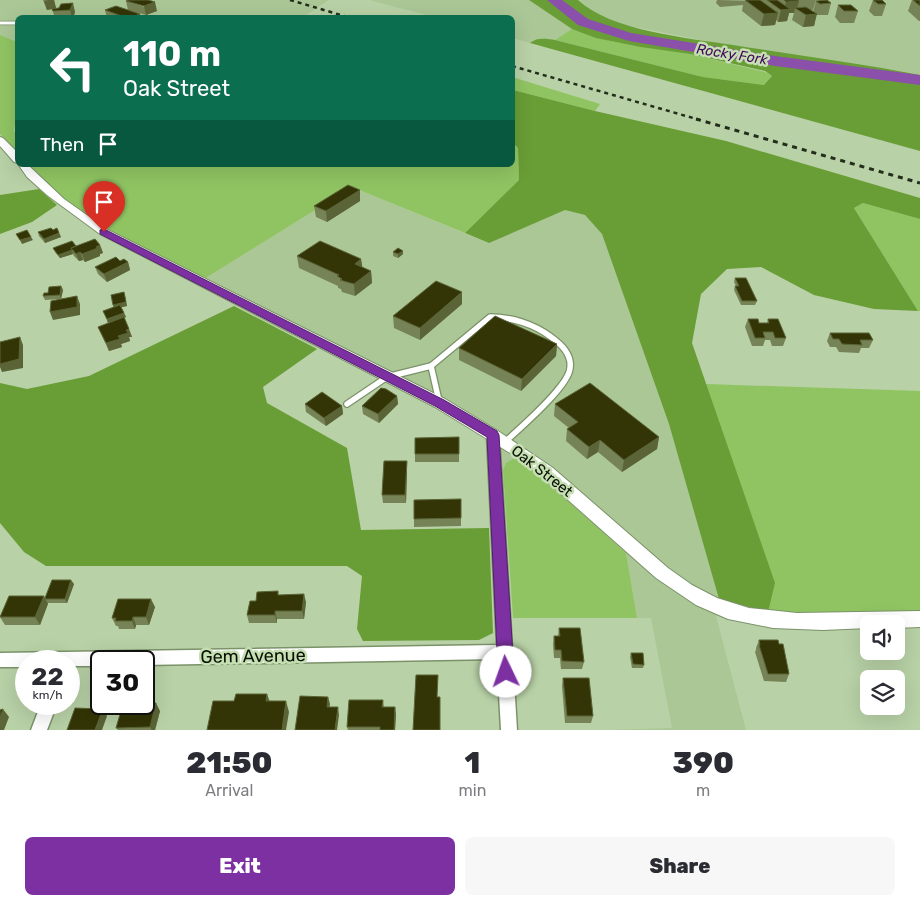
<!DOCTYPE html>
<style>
body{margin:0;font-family:Rubik,sans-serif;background:#f7f7f7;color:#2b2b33;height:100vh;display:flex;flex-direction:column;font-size:19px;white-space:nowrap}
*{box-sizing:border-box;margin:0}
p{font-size:16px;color:#7c7c81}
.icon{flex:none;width:28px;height:28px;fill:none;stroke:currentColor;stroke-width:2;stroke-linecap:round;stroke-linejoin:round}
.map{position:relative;height:730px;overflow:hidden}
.details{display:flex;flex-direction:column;background:#fff;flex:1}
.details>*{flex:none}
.top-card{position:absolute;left:15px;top:15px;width:500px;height:152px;border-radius:8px;box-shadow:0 5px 20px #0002;background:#0b6e4f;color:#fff;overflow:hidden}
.tools{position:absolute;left:860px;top:615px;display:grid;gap:10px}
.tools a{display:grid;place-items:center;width:45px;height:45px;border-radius:8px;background:#fff;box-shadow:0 5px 20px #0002;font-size:25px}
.speed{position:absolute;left:15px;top:650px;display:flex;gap:10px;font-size:25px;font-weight:700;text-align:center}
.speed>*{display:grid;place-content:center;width:65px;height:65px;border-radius:50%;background:#fff;box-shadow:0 5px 20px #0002;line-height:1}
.speed small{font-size:12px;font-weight:400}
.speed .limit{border:2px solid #111;border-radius:8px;background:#fff;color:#111}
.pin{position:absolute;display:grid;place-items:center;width:42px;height:42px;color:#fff;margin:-51px -21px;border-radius:50% 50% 50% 0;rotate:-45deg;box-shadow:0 0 5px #0007}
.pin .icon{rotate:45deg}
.me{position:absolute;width:55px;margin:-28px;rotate:357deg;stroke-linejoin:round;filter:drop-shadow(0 0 4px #0008)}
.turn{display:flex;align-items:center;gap:18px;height:105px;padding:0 25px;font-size:22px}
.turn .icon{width:65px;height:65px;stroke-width:2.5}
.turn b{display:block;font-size:35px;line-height:42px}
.then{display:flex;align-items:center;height:48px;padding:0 25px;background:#0003;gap:10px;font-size:19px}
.eta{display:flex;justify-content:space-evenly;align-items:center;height:85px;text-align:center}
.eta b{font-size:30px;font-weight:800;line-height:35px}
.cta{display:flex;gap:10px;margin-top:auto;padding:10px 25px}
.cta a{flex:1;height:58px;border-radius:8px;background:#7c30a2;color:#fff;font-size:20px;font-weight:800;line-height:58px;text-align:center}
.cta a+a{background:#f7f7f7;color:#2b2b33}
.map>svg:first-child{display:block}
.built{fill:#abc796}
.green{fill:#90c462}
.forest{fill:#699d35}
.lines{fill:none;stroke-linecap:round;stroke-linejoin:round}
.river{fill:#8a50aa;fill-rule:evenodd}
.service-far1-casing{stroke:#7b9269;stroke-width:4.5}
.service-casing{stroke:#7b9269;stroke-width:8}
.minor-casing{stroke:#7b9269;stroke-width:3}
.tertiary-casing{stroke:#7b9269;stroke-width:2}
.service-far1{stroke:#fff;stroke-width:3}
.service{stroke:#fff;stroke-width:5.5}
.minor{fill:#fff;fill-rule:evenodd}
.tertiary{fill:#fff;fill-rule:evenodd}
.rail-far1{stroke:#232d1c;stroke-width:2.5;stroke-dasharray:4 4;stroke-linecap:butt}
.rail{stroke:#232d1c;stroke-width:3;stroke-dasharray:5 5;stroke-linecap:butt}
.wall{fill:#768356}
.shaded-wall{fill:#5b6436}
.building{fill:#333506;stroke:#5b6436}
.route{fill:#7c30a2;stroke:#511f69}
.labels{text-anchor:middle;stroke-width:5;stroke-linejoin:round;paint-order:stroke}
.far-water-label{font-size:14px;font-style:italic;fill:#43055d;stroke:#c5deb2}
.street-label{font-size:15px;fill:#070f02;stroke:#c5deb2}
.near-street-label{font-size:18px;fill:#070f02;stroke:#c5deb2}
</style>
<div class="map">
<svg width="920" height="730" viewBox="0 0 920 730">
<rect width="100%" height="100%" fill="#b8d1a6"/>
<!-- built -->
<g class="built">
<polygon points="0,0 329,0 303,17 18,18 17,42 0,35"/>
<polygon points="369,0 529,0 572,29 555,40 534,40 530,43 513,38 512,18 434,17"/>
<polygon points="578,0 920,0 920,75 706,41 630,26 605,18 587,9"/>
<polygon points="352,187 488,243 565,210 585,215 602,234 669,424 719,599 716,616 746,730 607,730 672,728 651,618 637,618 626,553 513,459 506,463 503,470 501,432 425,390 204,279"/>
</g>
<!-- green -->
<g class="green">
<polygon points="572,29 611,41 690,54 765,72 772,76 764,85 703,77 555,40"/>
<polygon points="0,35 17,42 18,118 16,118 14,131 17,133 17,153 0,134"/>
<polygon points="512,77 600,104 595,111 513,90"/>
<path d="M513,143L518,148L519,180L465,233L352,187L204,279C140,247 77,218 28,165H512Z"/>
<polygon points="863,203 920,219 920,311 918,311 854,208"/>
<polygon points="706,384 920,391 920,611 805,613 768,612"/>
<polygon points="513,459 519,459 532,469 626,553 637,618 513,618 503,470 506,463"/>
</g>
<!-- forest -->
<g class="forest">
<path d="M529,0H578C611,31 688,38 733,45C795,55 858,63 920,75V151L530,43C537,37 547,39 555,40L703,77L764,85L772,76L765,71L690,54L641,47L596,38L572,29Z"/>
<polygon points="513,90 595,111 726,141 920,198 920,219 863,203 854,208 918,311 874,309 814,295 761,267 727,269 701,294 692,343 775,583 768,612 719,599 669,424 602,234 585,215 565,210 489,243 465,233 519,180 518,148 513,143"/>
<polygon points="39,189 57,205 32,222 0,234 0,195"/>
<polygon points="234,306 317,349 263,387 267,403 347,448 361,530 489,528 493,633 479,640 363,641 357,629 362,576 347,566 46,566 24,552 0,523 0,383 27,389 89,376"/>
</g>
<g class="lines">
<!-- river -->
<polygon class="river" points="547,0 562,0 588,19 631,33 775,56 920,75 920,85 775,66 629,41 578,25"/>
<defs>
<polyline id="service-far1" points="0,23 18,23"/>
<g id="service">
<polyline points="431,366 439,401"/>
<path d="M347,404L387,377L431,366L490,317C511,317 534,324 551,337C561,344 572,355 570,368C569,386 520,428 505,442"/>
</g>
<g id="minor">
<polygon points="493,431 497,432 499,435 517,730 501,730 497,659 144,665 144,661 101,661 101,666 69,666 69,661 26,661 26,667 0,667 0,653 497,645 487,435 489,432"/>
<polygon points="41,704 57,704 47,730 31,730"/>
</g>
<g id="tertiary">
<polygon points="0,137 3,138 18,153 18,163 14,162 0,146"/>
<polygon points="18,164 28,165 64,199 108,230 445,399 498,431 553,468 668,568 692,585 717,598 749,608 797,613 920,611 920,627 896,628 896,624 869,624 869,628 823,630 773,628 728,619 696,605 656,578 541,476 515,456 435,407 100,234 47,195 27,177"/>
</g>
</defs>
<!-- service-far1 casing -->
<use href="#service-far1" class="service-far1-casing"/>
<!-- service casing -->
<use href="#service" class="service-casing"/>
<!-- minor casing -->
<use href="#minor" class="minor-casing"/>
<!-- tertiary casing -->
<use href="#tertiary" class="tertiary-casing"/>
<!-- service-far1 -->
<use href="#service-far1" class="service-far1"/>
<!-- service -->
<use href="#service" class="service"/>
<!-- minor -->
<use href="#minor" class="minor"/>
<!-- tertiary -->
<use href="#tertiary" class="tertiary"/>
<!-- rail-far1 -->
<g class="rail-far1">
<polyline points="290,0 351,18"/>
<polyline points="512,66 700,120"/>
</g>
<!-- rail -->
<polyline class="rail" points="696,119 920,183"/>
</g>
<!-- wall -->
<g class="wall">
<polygon points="43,0 54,0 56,8 59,8 61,4 75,12 73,18 55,18 52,9 47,10"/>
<polygon points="717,0 761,1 761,0 816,0 813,10 811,10 813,12 816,1 831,3 828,15 816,15 814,26 803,27 792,20 794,13 789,13 787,21 778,22 776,20 775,25 761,26 742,11 743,5 720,7 716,3"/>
<polygon points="873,0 886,4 882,16 874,16 869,11"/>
<polygon points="912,0 920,0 920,21 919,21 908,11"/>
<polygon points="126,1 157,11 146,15 128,10"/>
<polygon points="838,5 858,11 854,23 840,23 835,17"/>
<polygon points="105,10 140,14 141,18 107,18"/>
<polygon points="360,190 360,201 327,222 316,217 314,206"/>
<polygon points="53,230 59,233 61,237 45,243 39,236 38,232"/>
<polygon points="100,245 103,253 100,254 100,256 85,262 83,260 79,261 74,256 73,254 60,258 55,252 53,248"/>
<polygon points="393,252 403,254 398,258 393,256"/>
<polygon points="297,256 361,259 362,267 371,271 372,283 355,296 342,292 341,289 338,288 338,286 299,268"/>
<polygon points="120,261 128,262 130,270 107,282 98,274 95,267"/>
<polygon points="735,278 757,301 755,305 741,305 734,290 735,286 736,286 734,282"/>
<polygon points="61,286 63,290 61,299 45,300 43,296"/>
<polygon points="124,292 127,306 121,307 126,317 124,318 132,337 129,337 130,341 121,344 122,347 109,351 98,327 108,323 103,311 113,307"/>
<polygon points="462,304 420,340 394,328 393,316"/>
<polygon points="748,319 759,323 767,323 768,319 786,338 783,346 772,346 770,340 765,340 763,346 752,346 745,327"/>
<polygon points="830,333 873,340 869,348 861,348 859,353 839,352 836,347 830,347 827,341"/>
<polygon points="557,344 556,356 521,391 459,360 459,348"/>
<polygon points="397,396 398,404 379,423 363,414 362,406"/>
<polygon points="305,404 342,406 343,414 326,426 306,412"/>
<polygon points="555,404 659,437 657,449 622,472 598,452 587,459 566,441 567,429 569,428 554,416"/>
<polygon points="459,437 459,462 415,462 415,454"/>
<polygon points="407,469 406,503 383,503 382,495"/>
<polygon points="461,499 461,526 414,527 414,519"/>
<polygon points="74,584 67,603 48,603 40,625 5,625 0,617 45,598"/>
<polygon points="279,595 306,602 304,619 277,619 277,623 249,623 247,615 256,601"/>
<polygon points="155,607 149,625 136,625 135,629 119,629 118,626 116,626 112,618"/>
<polygon points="559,628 584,662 582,669 561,669 560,658 554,658 553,644 554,636 558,636"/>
<polygon points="759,640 789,674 786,682 764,681 755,652 756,650 756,648"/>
<polygon points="631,653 644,665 643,668 632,668 630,657"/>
<polygon points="563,678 593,716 591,723 565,723 562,686"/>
<polygon points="383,700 384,707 396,714 395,730 348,730 347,727"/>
<polygon points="160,711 155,730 118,730 116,728"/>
</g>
<!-- shaded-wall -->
<g class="shaded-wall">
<polygon points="49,0 54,0 56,8 47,10 44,1"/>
<polygon points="799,1 797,9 795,8 794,13 789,13 787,21 778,22 781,10 784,10 786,2"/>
<polygon points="155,2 157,11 146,15 144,6"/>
<polygon points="73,3 75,12 73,18 72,18 70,10"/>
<polygon points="778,13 775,25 761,26 764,14"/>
<polygon points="140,14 141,18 129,18"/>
<polygon points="817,14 814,26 803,27 806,15"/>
<polygon points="360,190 360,201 327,222 326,211"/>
<polygon points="59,233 61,237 45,243 44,239"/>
<polygon points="31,237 33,240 22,244 20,240"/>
<polygon points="100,245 103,253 100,254 100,256 85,262 82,254"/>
<polygon points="72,250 73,254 60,258 58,255"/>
<polygon points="403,251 403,254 398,258 398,254"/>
<polygon points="80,252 83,260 79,261 76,254"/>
<polygon points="361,259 363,271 355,264"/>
<polygon points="128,262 130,270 107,282 104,274"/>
<polygon points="371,271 372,283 355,296 354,284"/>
<polygon points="61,286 63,290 61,299 60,295"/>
<polygon points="124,292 127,306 114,309 113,305"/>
<polygon points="462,292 462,304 420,340 420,328"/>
<polygon points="77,296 80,304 80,315 53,320 50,312"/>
<polygon points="124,313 126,317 108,323 107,319"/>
<polygon points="129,329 132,337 129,337 130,341 121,344 122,347 109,351 106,343 118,336 126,330"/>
<polygon points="20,337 23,345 23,368 2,372 0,367 0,364"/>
<polygon points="557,344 556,356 521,391 522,379"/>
<polygon points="397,396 398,404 379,423 378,414"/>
<polygon points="342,406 343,414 326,426 324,418"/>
<polygon points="659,437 657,449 622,472 624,460"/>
<polygon points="600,440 598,452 587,459 589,447"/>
<polygon points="407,461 407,469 406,503 405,495"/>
<polygon points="71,580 74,584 67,603 65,599"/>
<polygon points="304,594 306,602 304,619 302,611"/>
<polygon points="44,596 48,604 40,625 35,617"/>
<polygon points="151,599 155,607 149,625 146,617"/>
<polygon points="275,611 277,619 277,623 275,615"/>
<polygon points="133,617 136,625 135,629 132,621"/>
<polygon points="267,694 271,705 266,701"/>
<polygon points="328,697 330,704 328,715 327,707"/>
<polygon points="286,701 289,712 286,730 282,730"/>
<polygon points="156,703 160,711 155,730 152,730 150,727"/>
<polygon points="338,707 339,715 337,730 335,730"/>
<polygon points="395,707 396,714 395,730 394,730"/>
<polygon points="3,709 9,717 4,730 0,730 0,718"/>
<polygon points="103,709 107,716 102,730 95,730"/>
</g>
<!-- building -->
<g class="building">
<polygon points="128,0 148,0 155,2 144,6 126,1"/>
<polygon points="745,0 760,0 778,13 764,14"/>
<polygon points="767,0 777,0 790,9 781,10"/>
<polygon points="784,0 798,0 799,1 786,2"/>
<polygon points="827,0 831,3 820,4 816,1"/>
<polygon points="873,0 882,0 886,4 878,4"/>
<polygon points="913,0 920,0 920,6"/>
<polygon points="73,3 70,10 53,11 52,9 59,8 61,4"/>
<polygon points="838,5 851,5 858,11 844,11"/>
<polygon points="116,6 140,14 129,18 127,18 105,10"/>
<polygon points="806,7 817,14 806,15 795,8"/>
<polygon points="348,185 360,190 326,211 314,206"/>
<polygon points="51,228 53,230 57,228 59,233 44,239 38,232"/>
<polygon points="27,230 31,237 20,240 16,234"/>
<polygon points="95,239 100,245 96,247 98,248 82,254 80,252 76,254 71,248"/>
<polygon points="72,241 76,246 71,248 72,250 58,255 53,248"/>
<polygon points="320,241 361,259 355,264 371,271 354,284 340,280 342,279 337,276 339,275 297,256"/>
<polygon points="398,248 403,251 398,254 393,252"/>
<polygon points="116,257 120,261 124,259 128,262 104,274 95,267"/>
<polygon points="735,278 746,278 757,301 742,301 735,286 739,286"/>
<polygon points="436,281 462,292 420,328 393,316"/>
<polygon points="61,286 60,295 43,296 44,293 48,293 49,287"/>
<polygon points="124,292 126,302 113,305 111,295"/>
<polygon points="77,296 77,307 50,312 51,301"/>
<polygon points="120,305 124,313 107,319 103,311"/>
<polygon points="495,316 557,344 522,379 459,348"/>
<polygon points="124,317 129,329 126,330 128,333 118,336 120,339 106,343 98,327"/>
<polygon points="748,319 758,319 759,323 769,323 768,319 778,319 786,338 775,338 773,332 763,332 765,338 755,338"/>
<polygon points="830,333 869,333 873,340 860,340 862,345 842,344 839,339 833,339"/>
<polygon points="20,337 19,359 0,364 0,342"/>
<polygon points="590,383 659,437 624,460 600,440 589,447 567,429 578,422 555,404"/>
<polygon points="381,388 386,389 397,396 378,414 362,406"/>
<polygon points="322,392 342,406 324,418 305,404"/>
<polygon points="459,437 459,454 415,454 415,438"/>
<polygon points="384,461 407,461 405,495 382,495"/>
<polygon points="461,499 461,518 414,519 414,500"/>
<polygon points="52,580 71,580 65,599 46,599 45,598"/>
<polygon points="278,591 278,595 304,594 302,611 275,611 275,615 247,615 250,601 256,601 257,592"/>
<polygon points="9,596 44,596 35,617 0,617"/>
<polygon points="118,599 151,599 146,617 133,617 132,621 115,621 116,618 112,618"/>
<polygon points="559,628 580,628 584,662 562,661 561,650 555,650 554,636 560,636"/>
<polygon points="759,640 778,640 779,644 783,644 789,674 768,674 759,645 760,645"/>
<polygon points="631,653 643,653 644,665 633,664"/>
<polygon points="416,675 438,675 437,697 440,697 440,730 413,730"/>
<polygon points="563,678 589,678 593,716 567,716"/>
<polygon points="236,694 267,694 266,701 286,701 282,730 207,730 213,701 234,701"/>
<polygon points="300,696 328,697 327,707 338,707 335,730 295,730"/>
<polygon points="349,700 383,700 382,707 395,707 394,730 380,730 380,727 347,727"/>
<polygon points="156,703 150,727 116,728 123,704"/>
<polygon points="75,708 103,709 95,730 67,730"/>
<polygon points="3,709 0,718 0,710"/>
</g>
<!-- route -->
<polygon class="route" points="104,229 444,400 497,431 499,435 514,672 512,677 506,679 501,677 498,672 487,437 435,406 100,234 100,230"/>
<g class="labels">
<!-- far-water labels -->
<g class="far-water-label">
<text transform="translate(732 54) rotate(9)" y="5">Rocky Fork</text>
</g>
<!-- street labels -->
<g class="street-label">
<text transform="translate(542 471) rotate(38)" y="5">Oak Street</text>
</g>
<!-- near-street labels -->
<g class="near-street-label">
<text transform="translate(253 656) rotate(-1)" y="6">Gem Avenue</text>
</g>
</g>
</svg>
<div class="tools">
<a><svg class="icon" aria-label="sound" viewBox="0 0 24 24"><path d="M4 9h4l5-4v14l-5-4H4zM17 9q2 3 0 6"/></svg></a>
<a><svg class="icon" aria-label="layers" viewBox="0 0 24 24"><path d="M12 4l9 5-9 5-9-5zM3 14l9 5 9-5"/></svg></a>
</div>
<div class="speed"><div>22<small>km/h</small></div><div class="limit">30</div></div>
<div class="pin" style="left:104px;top:232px;background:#d93025"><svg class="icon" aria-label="arrive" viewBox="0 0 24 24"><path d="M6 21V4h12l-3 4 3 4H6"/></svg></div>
<svg class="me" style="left:506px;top:672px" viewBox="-20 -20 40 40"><circle r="19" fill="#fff"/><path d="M0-13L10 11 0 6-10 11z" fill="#7c30a2"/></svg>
<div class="top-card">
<div class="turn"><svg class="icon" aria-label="left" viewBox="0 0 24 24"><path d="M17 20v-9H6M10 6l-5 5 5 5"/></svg><div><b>110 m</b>Oak Street</div></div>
<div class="then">Then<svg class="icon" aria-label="arrive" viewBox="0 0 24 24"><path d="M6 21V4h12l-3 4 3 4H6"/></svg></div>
</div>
</div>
<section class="details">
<div class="eta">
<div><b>21:50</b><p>Arrival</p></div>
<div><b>1</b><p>min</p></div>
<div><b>390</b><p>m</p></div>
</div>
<div class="cta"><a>Exit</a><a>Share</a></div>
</section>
